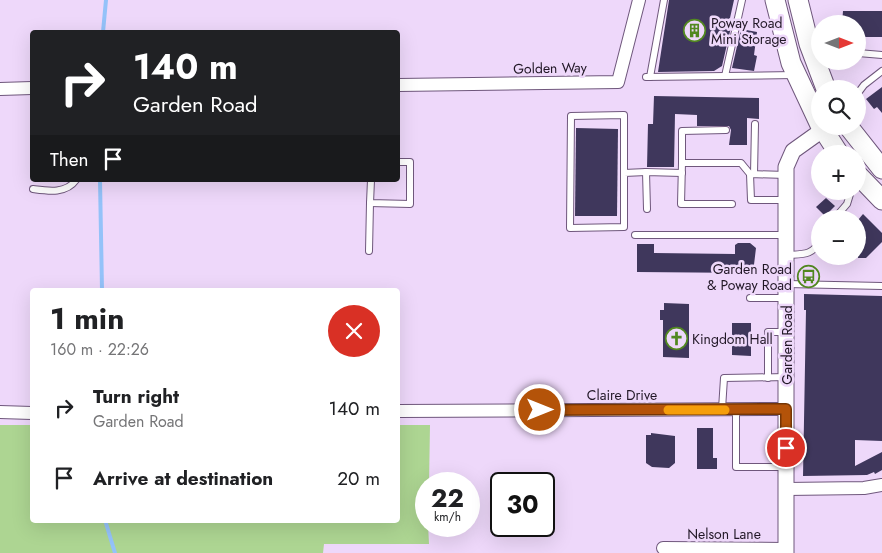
<!DOCTYPE html>
<meta charset="utf-8">
<style>
body{margin:0;font-family:Jost,sans-serif;background:#f2f2f2;color:#202124;height:100vh;display:flex;flex-direction:column;font-size:19px;white-space:nowrap}
*{box-sizing:border-box;margin:0}
p{font-size:16px;color:#757577}
.icon{flex:none;width:28px;height:28px;fill:none;stroke:currentColor;stroke-width:2;stroke-linecap:round;stroke-linejoin:round}
.map{position:relative;flex:1;overflow:hidden}
.side{position:absolute;left:30px;top:288px;width:370px;height:235px;display:flex;flex-direction:column;background:#fff;border-radius:5px;box-shadow:0 5px 20px #0002}
.side>*{flex:none}
.banner{position:absolute;left:30px;top:30px;width:370px;height:152px;border-radius:5px;box-shadow:0 5px 20px #0002;background:#202124;color:#fff;overflow:hidden}
.needle{width:32px;rotate:90deg}
.controls{position:absolute;left:811px;top:15px;display:grid;gap:10px}
.controls a{display:grid;place-items:center;width:55px;height:55px;border-radius:50%;background:#fff;box-shadow:0 5px 20px #0002;font-size:25px}
.speed{position:absolute;left:415px;top:472px;display:flex;gap:10px;font-size:25px;font-weight:700;text-align:center}
.speed>*{display:grid;place-content:center;width:65px;height:65px;border-radius:50%;background:#fff;box-shadow:0 5px 20px #0002;line-height:1}
.speed small{font-size:12px;font-weight:400}
.speed .limit{border:2px solid #111;border-radius:8px;background:#fff;color:#111}
.pin{position:absolute;display:grid;place-items:center;width:42px;height:42px;color:#fff;margin:-21px;border:2px solid #fff;border-radius:50%;box-shadow:0 1px 5px #0007}
.me{position:absolute;width:55px;margin:-28px;rotate:90deg;stroke-linejoin:round;filter:drop-shadow(0 0 4px #0008)}
.turn{display:flex;align-items:center;gap:18px;height:105px;padding:0 20px;font-size:22px}
.turn .icon{width:65px;height:65px;stroke-width:2.5}
.turn b{display:block;font-size:35px;line-height:42px}
.then{display:flex;align-items:center;height:48px;padding:0 20px;background:#0003;gap:10px;font-size:19px}
.round{display:grid;place-items:center;flex:none;width:52px;height:52px;border-radius:26px;background:#f2f2f2}
.head{display:flex;align-items:center;justify-content:space-between;height:85px;padding:0 20px}
h1{font-size:30px;font-weight:700;line-height:38px}
ul{padding:0;list-style:none}
li{display:flex;align-items:center;gap:15px;height:70px;padding:0 20px}
li div{flex:1}
li b{display:block;font-size:19px}
li em{font-style:normal}
.map>svg:first-child{display:block}
.green{fill:#add592}
.lines{fill:none;stroke-linecap:round;stroke-linejoin:round}
.stream{stroke:#94c2f9;stroke-width:4}
.building{fill:#3f375c}
.service-casing{stroke:#6f577c;stroke-width:8}
.minor-casing{stroke:#6f577c;stroke-width:14}
.tertiary-casing{stroke:#6f577c;stroke-width:17}
.primary-casing{stroke:#6f577c;stroke-width:21}
.service{stroke:#fff;stroke-width:6}
.minor{stroke:#fff;stroke-width:12}
.tertiary{stroke:#fff;stroke-width:15}
.primary{stroke:#fff;stroke-width:19}
.route-casing{stroke:#753606;stroke-width:12}
.route{stroke:#b45309;stroke-width:9}
.slow{stroke:#f59e0b;stroke-width:9}
.labels{text-anchor:middle;stroke-width:5;stroke-linejoin:round;paint-order:stroke}
.poi-label{font-size:14px;fill:#211726;stroke:#eed8fa;text-anchor:start}
.street-label{font-size:14px;fill:#211726;stroke:#eed8fa}
</style>
<div class="map">
<svg width="882" height="553" viewBox="0 0 882 553">
<rect width="100%" height="100%" fill="#eed8fa"/>
<!-- green -->
<polygon class="green" points="0,425 32,425 32,520 398,520 398,425 430,425 429,484 426,484 429,544 324,544 323,553 0,553"/>
<g class="lines">
<!-- stream -->
<g class="stream">
<polyline points="103,32 106,0"/>
<polyline points="100,180 102,290"/>
<polyline points="105,520 115,553"/>
</g>
</g>
<!-- building -->
<g class="building">
<polygon points="669,0 734,0 728,27 731,27 722,66 714,71 658,72"/>
<polygon points="843,11 882,11 882,37 858,37 858,24 842,24"/>
<polygon points="741,29 757,32 754,55 757,56 754,71 732,68"/>
<polygon points="882,87 882,113 877,107 874,109 866,99"/>
<polygon points="654,96 759,98 759,119 747,118 747,145 729,145 731,130 729,126 697,126 697,115 675,114 674,167 647,167 648,124 653,124"/>
<polygon points="576,128 618,129 617,216 575,216"/>
<polygon points="826,198 835,206 825,216 816,207"/>
<polygon points="863,214 882,233 882,242 866,258 858,258 858,220"/>
<polygon points="738,243 750,243 756,248 753,273 637,272 637,244 654,244 654,253 735,254 735,245"/>
<polygon points="804,294 882,296 882,441 855,440 855,466 882,452 882,470 875,474 874,472 867,475 803,476 806,310 804,310"/>
<polygon points="664,303 689,304 689,358 663,357 663,320 660,320 660,310 664,310"/>
<polygon points="732,323 751,323 751,356 732,355"/>
<polygon points="697,428 713,428 713,458 717,458 717,469 697,469"/>
<polygon points="651,433 675,436 675,463 669,468 652,467 646,463 646,435 651,435"/>
</g>
<g class="lines">
<defs>
<g id="service">
<polyline points="858,53 882,55"/>
<polyline points="725,76 742,0"/>
<polyline points="646,77 795,75"/>
<polyline points="650,77 664,0"/>
<polyline points="858,93 864,85 882,71"/>
<polyline points="682,163 682,131 726,130"/>
<polyline points="624,173 624,227 570,228 571,116 624,115 624,173 646,172"/>
<polyline points="754,174 755,124"/>
<polyline points="786,175 750,174 751,200 786,200"/>
<polyline points="371,180 370,203 410,204 410,162 398,162"/>
<path d="M33,189C48,191 66,194 76,180"/>
<polyline points="732,204 681,204 682,163 741,163 750,174"/>
<polyline points="647,209 646,172 682,173"/>
<polyline points="834,219 847,204 851,191"/>
<polyline points="635,235 785,235"/>
<polyline points="369,251 370,203"/>
<path d="M787,255C802,254 813,256 820,240"/>
<polyline points="787,284 882,286"/>
<polyline points="750,298 786,298"/>
<polyline points="768,378 768,332 786,332"/>
<polyline points="722,409 724,378 787,377"/>
<polyline points="736,409 736,467 786,467"/>
</g>
<g id="minor">
<polyline points="398,85 618,82 639,0"/>
<polyline points="0,89 32,88"/>
<polyline points="398,411 786,409"/>
<polyline points="0,412 32,413"/>
<polyline points="786,489 864,488 882,485"/>
<polyline points="663,548 786,549"/>
</g>
<polyline id="tertiary" points="786,553 786,167 793,151 828,126"/>
<g id="primary">
<polyline points="775,0 791,63 820,125"/>
<polyline points="798,0 809,44 826,89"/>
<polyline points="821,126 839,154"/>
<polyline points="848,126 882,169"/>
<polyline points="858,175 882,200"/>
</g>
</defs>
<!-- service casing -->
<use href="#service" class="service-casing"/>
<!-- minor casing -->
<use href="#minor" class="minor-casing"/>
<!-- tertiary casing -->
<use href="#tertiary" class="tertiary-casing"/>
<!-- primary casing -->
<use href="#primary" class="primary-casing"/>
<!-- service -->
<use href="#service" class="service"/>
<!-- minor -->
<use href="#minor" class="minor"/>
<!-- tertiary -->
<use href="#tertiary" class="tertiary"/>
<!-- primary -->
<use href="#primary" class="primary"/>
</g>
<g class="lines">
<defs>
<polyline id="route" points="540,410 786,409 786,448"/>
</defs>
<!-- route casing -->
<use href="#route" class="route-casing"/>
<!-- route -->
<use href="#route" class="route"/>
<!-- slow -->
<polyline class="slow" points="668,410 725,410"/>
</g>
<!-- icons -->
<defs>
<symbol id="building-ring" viewBox="-11 -11 22 22"><circle r="9.5" fill="#eed8fa" stroke="#528820" stroke-width="1.5"/><path d="M-4-6H4V6H1V3H-1V6H-4ZM-2.5-4.3h1.7v1.8h-1.7ZM.8-4.3h1.7v1.8H.8ZM-2.5-1h1.7V.8h-1.7ZM.8-1h1.7V.8H.8Z" fill="#528820"/></symbol>
<symbol id="bus-ring" viewBox="-11 -11 22 22"><circle r="9.5" fill="#eed8fa" stroke="#528820" stroke-width="1.5"/><path d="M-5-6H5V4H4V6H2V4H-2V6H-4V4H-5ZM-3.5-4V0h7V-4ZM-3.5 1.2v1.5H-2V1.2ZM2 1.2v1.5H3.5V1.2Z" fill="#528820"/></symbol>
<symbol id="church-ring" viewBox="-11 -11 22 22"><circle r="9.5" fill="#eed8fa" stroke="#528820" stroke-width="1.5"/><path d="M-1.2-6h2.4v3.5h3.3v2.4h-3.3V6h-2.4V-.1h-3.3v-2.4h3.3Z" fill="#528820"/></symbol>
</defs>
<g fill-rule="evenodd">
<use href="#building-ring" x="682" y="18" width="25" height="25"/>
<use href="#bus-ring" x="796" y="264" width="25" height="25"/>
<use href="#church-ring" x="664" y="326" width="25" height="25"/>
</g>
<g class="labels">
<!-- poi labels -->
<g class="poi-label">
<text x="711" y="28">Poway Road<tspan x="711" dy="16">Mini Storage</tspan></text>
<text x="792" y="274" text-anchor="end">Garden Road<tspan x="792" dy="16">&amp; Poway Road</tspan></text>
<text x="692" y="344">Kingdom Hall</text>
</g>
<!-- street labels -->
<g class="street-label">
<text transform="translate(550 68) rotate(-1)" y="5">Golden Way</text>
<text transform="translate(787 345) rotate(-90)" y="5">Garden Road</text>
<text x="622" y="400">Claire Drive</text>
<text x="724" y="539">Nelson Lane</text>
</g>
</g>
</svg>
<div class="controls">
<a><svg class="needle" viewBox="-14 -14 28 28"><path d="M0-13l5 13h-10z" fill="#e53935"/><path d="M0 13l5-13h-10z" fill="#757577"/></svg></a>
<a><svg class="icon" aria-label="search" viewBox="0 0 24 24"><circle cx="10" cy="10" r="6"/><path d="M15 15l6 6"/></svg></a>
<a>+</a>
<a>−</a>
</div>
<div class="speed"><div>22<small>km/h</small></div><div class="limit">30</div></div>
<div class="pin" style="left:786px;top:448px;background:#d93025"><svg class="icon" aria-label="arrive" viewBox="0 0 24 24"><path d="M6 21V4h12l-3 4 3 4H6"/></svg></div>
<svg class="me" style="left:540px;top:410px" viewBox="-20 -20 40 40"><circle r="17" fill="#b45309" stroke="#fff" stroke-width="3"/><path d="M0-11L8 9 0 5-8 9z" fill="#fff"/></svg>
<div class="banner">
<div class="turn"><svg class="icon" aria-label="right" viewBox="0 0 24 24"><path d="M7 20v-9h11M14 6l5 5-5 5"/></svg><div><b>140 m</b>Garden Road</div></div>
<div class="then">Then<svg class="icon" aria-label="arrive" viewBox="0 0 24 24"><path d="M6 21V4h12l-3 4 3 4H6"/></svg></div>
</div>
<section class="side">
<div class="head"><div><h1>1 min</h1><p>160 m · 22:26</p></div><a class="round" style="background:#d93025;color:#fff"><svg class="icon" aria-label="close" viewBox="0 0 24 24"><path d="M6 6l12 12M18 6L6 18"/></svg></a></div>
<ul>
<li><svg class="icon" aria-label="right" viewBox="0 0 24 24"><path d="M7 20v-9h11M14 6l5 5-5 5"/></svg><div><b>Turn right</b><p>Garden Road</p></div><em>140 m</em></li>
<li><svg class="icon" aria-label="arrive" viewBox="0 0 24 24"><path d="M6 21V4h12l-3 4 3 4H6"/></svg><div><b>Arrive at destination</b></div><em>20 m</em></li>
</ul>
</section>
</div>
